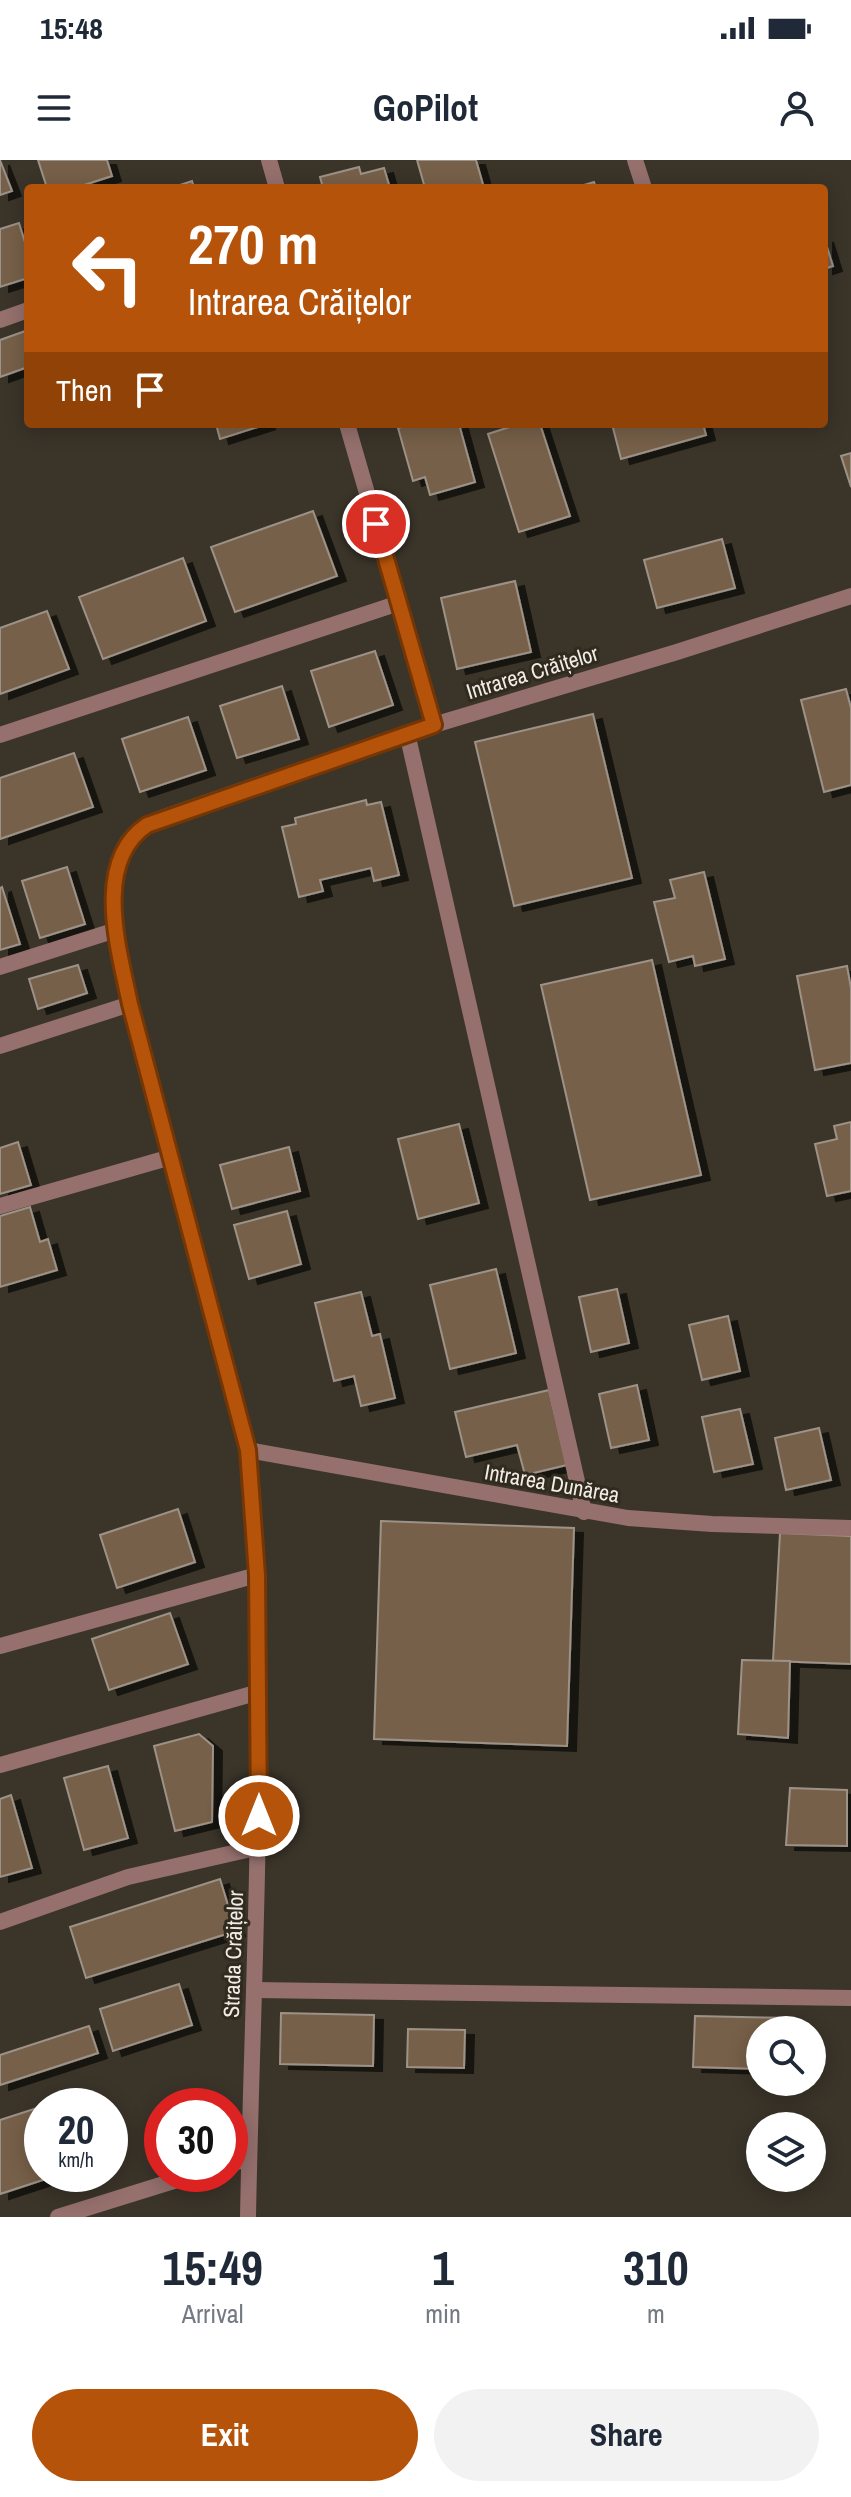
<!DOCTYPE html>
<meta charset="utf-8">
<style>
body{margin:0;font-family:"Archivo Narrow",sans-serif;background:#f2f2f3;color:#1f2937;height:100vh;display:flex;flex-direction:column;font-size:30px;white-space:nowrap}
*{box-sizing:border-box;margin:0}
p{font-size:26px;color:#747a83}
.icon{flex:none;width:44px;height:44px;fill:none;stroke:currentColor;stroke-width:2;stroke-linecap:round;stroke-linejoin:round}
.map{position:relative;height:2057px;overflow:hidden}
.details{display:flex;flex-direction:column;background:#fff;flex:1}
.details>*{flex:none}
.banner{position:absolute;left:24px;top:24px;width:804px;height:244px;border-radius:8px;box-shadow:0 4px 20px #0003;background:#b45309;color:#fff;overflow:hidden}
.buttons{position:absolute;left:746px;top:1856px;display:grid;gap:16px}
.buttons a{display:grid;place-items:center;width:80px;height:80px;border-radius:50%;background:#fff;box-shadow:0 4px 20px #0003;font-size:40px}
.speed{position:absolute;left:24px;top:1928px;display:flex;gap:16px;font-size:40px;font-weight:700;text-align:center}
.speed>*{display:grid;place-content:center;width:104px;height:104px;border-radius:50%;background:#fff;box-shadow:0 4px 20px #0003;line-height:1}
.speed small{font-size:20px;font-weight:400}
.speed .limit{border:12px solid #d22;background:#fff;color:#111}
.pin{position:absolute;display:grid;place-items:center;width:68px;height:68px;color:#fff;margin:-34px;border:4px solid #fff;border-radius:50%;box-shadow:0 2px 8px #0007}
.me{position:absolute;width:88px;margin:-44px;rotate:0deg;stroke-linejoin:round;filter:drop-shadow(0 0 6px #0008)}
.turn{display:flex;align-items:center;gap:28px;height:168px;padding:0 32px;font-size:36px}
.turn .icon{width:104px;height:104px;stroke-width:2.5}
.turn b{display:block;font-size:56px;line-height:68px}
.then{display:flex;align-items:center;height:76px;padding:0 32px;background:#0003;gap:16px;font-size:30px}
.eta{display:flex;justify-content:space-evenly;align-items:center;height:136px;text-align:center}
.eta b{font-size:48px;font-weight:700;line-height:56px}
.cta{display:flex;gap:16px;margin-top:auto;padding:16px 32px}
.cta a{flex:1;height:92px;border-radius:48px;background:#b45309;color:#fff;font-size:32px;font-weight:700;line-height:92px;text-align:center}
.cta a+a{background:#f2f2f3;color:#1f2937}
.status{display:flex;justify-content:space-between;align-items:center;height:56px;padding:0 40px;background:#fff;direction:ltr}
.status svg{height:22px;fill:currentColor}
header{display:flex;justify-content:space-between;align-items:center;height:104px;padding:0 32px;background:#fff;font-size:36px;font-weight:700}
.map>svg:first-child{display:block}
.building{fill:#776149;stroke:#9d9287;stroke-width:2;filter:url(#shadow)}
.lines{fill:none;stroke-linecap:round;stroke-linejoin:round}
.street{stroke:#95706d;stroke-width:16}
.route-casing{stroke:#753606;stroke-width:20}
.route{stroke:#b45309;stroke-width:14}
.labels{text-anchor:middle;stroke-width:6;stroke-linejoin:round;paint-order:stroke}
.street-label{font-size:22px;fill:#f1ede6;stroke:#302a1f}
</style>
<div class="status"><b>15:48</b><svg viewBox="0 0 49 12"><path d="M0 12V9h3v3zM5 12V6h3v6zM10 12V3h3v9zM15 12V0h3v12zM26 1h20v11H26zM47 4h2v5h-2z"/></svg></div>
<header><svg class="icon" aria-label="menu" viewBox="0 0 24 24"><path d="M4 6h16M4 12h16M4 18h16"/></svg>GoPilot<svg class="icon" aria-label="person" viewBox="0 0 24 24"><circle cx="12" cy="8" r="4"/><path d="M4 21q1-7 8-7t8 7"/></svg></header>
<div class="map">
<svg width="851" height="2057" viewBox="0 0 851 2057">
<defs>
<filter id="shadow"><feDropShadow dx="9" dy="5" stdDeviation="0" flood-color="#0009"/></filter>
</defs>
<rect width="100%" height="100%" fill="#3a3429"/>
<!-- building -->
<g class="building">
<polygon points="0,0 12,31 0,35"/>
<polygon points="38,0 107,0 112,16 75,28 47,28"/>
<polygon points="417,0 476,0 484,28 425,28"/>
<polygon points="359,7 361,14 384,8 390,28 323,28 320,17"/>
<polygon points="192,21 194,28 171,28"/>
<polygon points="594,22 596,28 574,28"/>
<polygon points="19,63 28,92 28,118 0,127 0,69"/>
<polygon points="824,77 833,106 824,109"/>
<polygon points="28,170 28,207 0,217 0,180"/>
<polygon points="216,264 267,264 220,279"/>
<polygon points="413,264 427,266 459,264 475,322 430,335 425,317 413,321 398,268"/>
<polygon points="519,264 540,264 570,356 519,372 488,274"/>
<polygon points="612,264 703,264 706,275 621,299"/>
<polygon points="851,293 851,327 841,296"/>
<polygon points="313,351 337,416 235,452 211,387"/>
<polygon points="722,379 735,428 657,448 644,400"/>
<polygon points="183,398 206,461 103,499 79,437"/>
<polygon points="515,421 531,492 457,509 441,438"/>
<polygon points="47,451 69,509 0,534 0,468"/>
<polygon points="375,491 393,545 329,567 311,511"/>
<polygon points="282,526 299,579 237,598 220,546"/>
<polygon points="846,529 851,548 851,625 824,632 801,540"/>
<polygon points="593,554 632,718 514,746 475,582"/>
<polygon points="188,557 206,610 140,632 122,579"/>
<polygon points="74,593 93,647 0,679 0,618"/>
<polygon points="366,640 367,645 381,642 399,715 374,721 371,708 320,720 323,731 299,737 282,667 296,664 295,658"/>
<polygon points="67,707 85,764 40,778 22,721"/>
<polygon points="704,712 725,799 695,806 693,796 669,802 654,742 675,738 670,720"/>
<polygon points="2,727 20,784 0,790 0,728"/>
<polygon points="652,800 701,1015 590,1040 541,825"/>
<polygon points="78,805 87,833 38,849 29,819"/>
<polygon points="847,806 851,828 851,903 815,910 797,816"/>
<polygon points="851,962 851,1031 827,1036 815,984 837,979 834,966"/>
<polygon points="459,964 479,1043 418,1059 398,979"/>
<polygon points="18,982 31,1025 0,1034 0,988"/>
<polygon points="289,987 300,1031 232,1049 220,1005"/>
<polygon points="30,1047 40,1082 48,1079 57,1110 0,1127 0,1056"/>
<polygon points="287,1051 301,1104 249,1119 234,1065"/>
<polygon points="496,1109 516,1193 450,1209 430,1125"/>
<polygon points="617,1129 629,1183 591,1192 579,1137"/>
<polygon points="361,1132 372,1176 380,1174 395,1238 361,1246 354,1216 334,1221 315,1143"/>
<polygon points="728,1156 740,1211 702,1220 689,1165"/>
<polygon points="637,1225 649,1280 611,1288 599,1234"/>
<polygon points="549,1230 567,1305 525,1315 517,1285 466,1297 455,1252"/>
<polygon points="740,1249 753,1304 714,1312 702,1257"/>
<polygon points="819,1268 831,1320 786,1330 775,1278"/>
<polygon points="178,1349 195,1402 117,1428 100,1375"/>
<polygon points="381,1361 574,1368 567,1586 374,1579"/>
<polygon points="780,1373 851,1376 851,1504 773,1501"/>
<polygon points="170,1453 188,1504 109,1530 92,1479"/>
<polygon points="742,1500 790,1501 788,1578 738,1574"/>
<polygon points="199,1574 213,1586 212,1662 175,1671 154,1586"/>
<polygon points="108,1606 128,1678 84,1690 64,1618"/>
<polygon points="790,1628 847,1630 847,1686 786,1685"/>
<polygon points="11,1635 32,1708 0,1717 0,1639"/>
<polygon points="220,1719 236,1771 86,1818 70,1767"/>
<polygon points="179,1824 192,1865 113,1891 100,1849"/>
<polygon points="281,1853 374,1855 373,1906 280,1904"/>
<polygon points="695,1856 792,1858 792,1870 760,1870 760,1909 693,1907"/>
<polygon points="89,1866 98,1893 0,1925 0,1895"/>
<polygon points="408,1869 465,1870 464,1908 407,1907"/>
<polygon points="37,1948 42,1965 42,2014 58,2015 0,2034 0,1960"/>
<polygon points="162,1969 162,2003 160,2004 151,1972"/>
</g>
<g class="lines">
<!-- street -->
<g class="street">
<polyline points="269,0 277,28"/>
<polyline points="635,0 644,28"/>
<polyline points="0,160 28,150"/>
<polyline points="347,264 434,565"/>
<polyline points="407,573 584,1352"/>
<polyline points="0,575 399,443"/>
<polyline points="0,807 116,770"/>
<polyline points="0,886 130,844"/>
<polyline points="0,1046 171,997"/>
<polyline points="248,1290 628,1358 712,1364 851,1368"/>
<polyline points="0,1486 257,1415"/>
<polyline points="0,1605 259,1532"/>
<polyline points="0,1762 128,1717 259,1687"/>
<polyline points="254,1830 851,1838"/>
<polyline points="230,2004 249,1998"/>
<polyline points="58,2057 196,2014"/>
<path d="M248,2057C251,1892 259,1728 259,1564C259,1472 258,1381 248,1290L130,844C121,797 97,716 132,676C140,667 153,662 164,657L407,573L677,492L851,436"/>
</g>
</g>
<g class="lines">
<defs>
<path id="route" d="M259,1656L257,1415L248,1290L130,844C119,790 92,702 147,665L434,565L376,364"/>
</defs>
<!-- route casing -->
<use href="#route" class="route-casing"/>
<!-- route -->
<use href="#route" class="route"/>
</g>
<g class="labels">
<!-- street labels -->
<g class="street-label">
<text transform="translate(532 512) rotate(-17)" y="8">Intrarea Crăițelor</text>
<text transform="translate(552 1323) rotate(10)" y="8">Intrarea Dunărea</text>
<text transform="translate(233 1794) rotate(-88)" y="8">Strada Crăițelor</text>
</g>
</g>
</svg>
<div class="buttons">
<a><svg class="icon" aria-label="search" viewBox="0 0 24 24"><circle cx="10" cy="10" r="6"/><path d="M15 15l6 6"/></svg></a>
<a><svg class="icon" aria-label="layers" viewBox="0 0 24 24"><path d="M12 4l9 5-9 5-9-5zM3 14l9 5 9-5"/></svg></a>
</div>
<div class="speed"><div>20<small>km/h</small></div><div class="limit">30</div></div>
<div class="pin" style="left:376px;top:364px;background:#d93025"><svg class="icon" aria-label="arrive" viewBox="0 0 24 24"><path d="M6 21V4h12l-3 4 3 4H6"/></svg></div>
<svg class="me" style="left:259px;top:1656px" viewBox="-20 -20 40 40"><circle r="17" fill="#b45309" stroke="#fff" stroke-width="3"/><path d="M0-11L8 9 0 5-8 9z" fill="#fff"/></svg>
<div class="banner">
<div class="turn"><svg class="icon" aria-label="left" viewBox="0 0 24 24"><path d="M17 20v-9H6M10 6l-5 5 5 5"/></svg><div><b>270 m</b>Intrarea Crăițelor</div></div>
<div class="then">Then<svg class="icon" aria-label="arrive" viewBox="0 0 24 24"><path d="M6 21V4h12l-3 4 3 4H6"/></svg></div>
</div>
</div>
<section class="details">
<div class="eta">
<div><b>15:49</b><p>Arrival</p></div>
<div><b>1</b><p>min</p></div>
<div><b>310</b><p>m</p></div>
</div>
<div class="cta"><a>Exit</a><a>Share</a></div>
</section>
